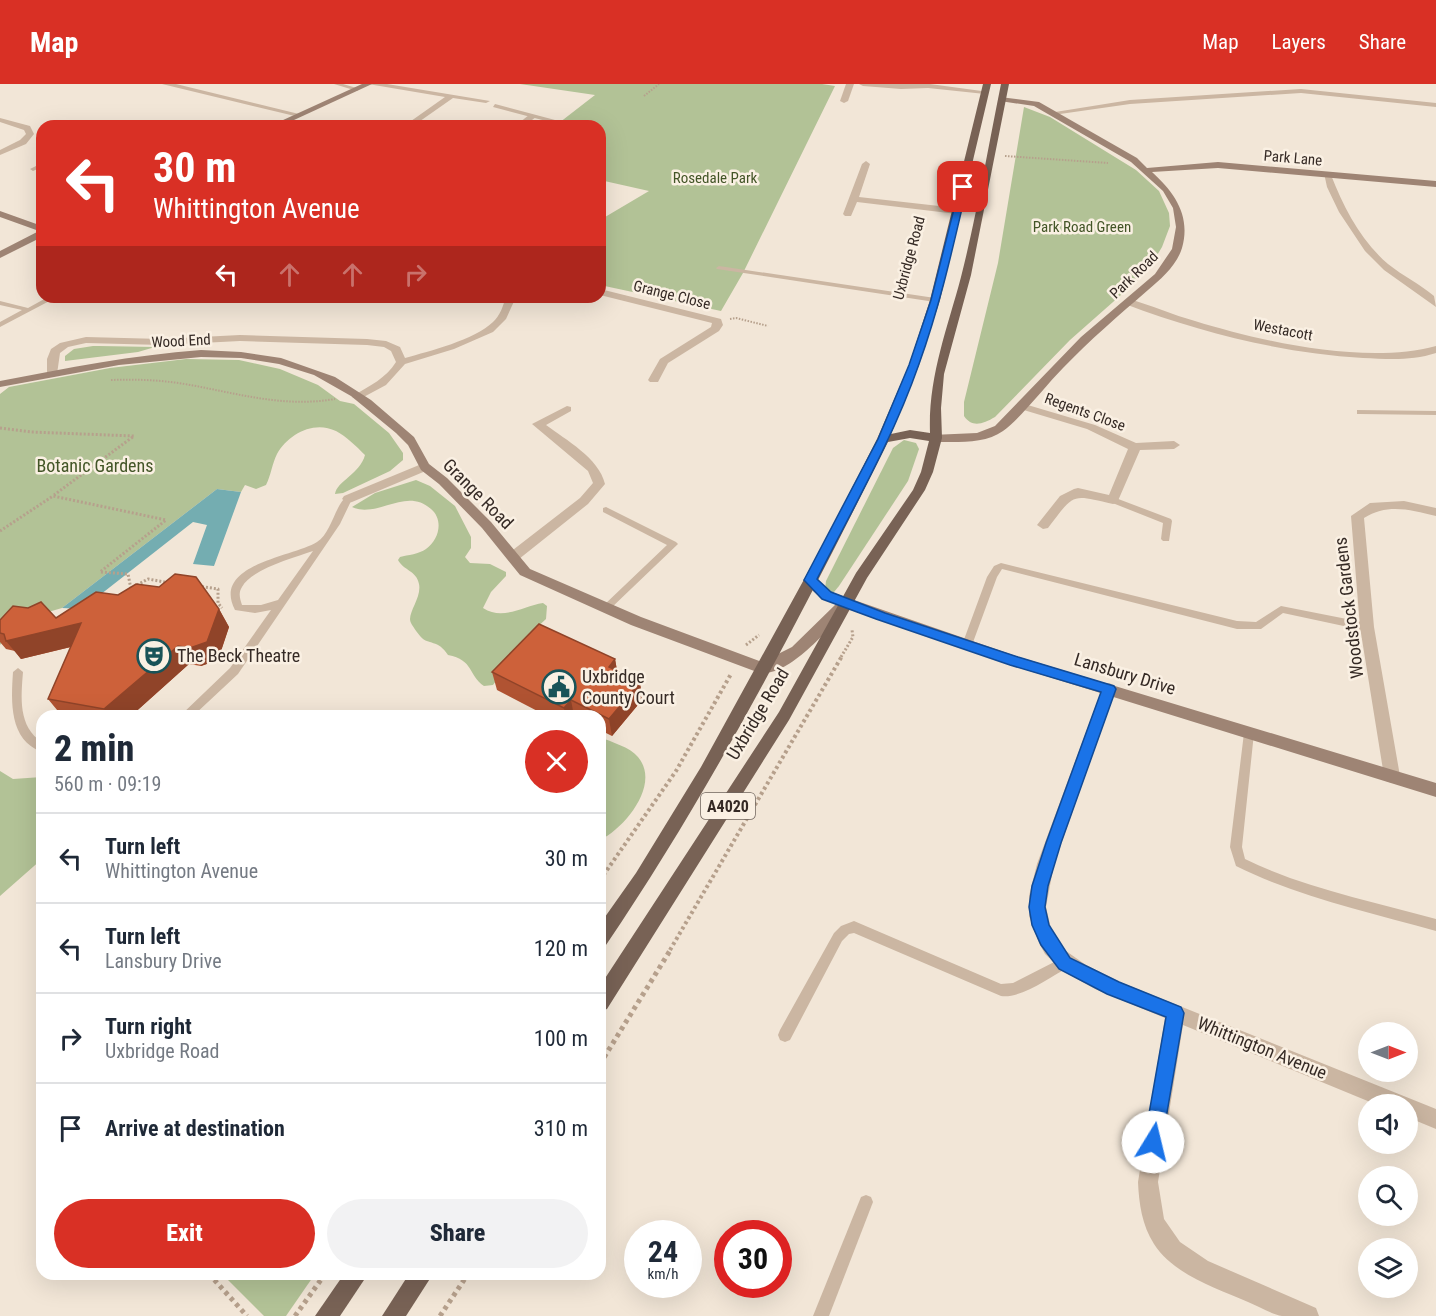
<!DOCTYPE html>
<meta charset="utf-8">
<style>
body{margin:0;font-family:"Roboto Condensed",sans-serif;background:#f2f2f3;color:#1f2937;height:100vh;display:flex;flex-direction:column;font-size:22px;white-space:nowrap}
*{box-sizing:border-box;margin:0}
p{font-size:20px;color:#747a83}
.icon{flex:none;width:33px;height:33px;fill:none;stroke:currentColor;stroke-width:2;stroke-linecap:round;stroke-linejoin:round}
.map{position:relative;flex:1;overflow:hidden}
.drawer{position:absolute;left:36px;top:626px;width:570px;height:570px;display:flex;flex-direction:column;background:#fff;border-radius:18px;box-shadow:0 6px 24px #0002}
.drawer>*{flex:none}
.banner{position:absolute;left:36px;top:36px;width:570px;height:183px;border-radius:18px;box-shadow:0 6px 24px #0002;background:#d93025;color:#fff;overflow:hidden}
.needle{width:39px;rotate:90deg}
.controls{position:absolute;left:1358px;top:938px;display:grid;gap:12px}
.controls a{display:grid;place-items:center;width:60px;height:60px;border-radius:50%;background:#fff;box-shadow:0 6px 24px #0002;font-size:30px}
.speed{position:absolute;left:624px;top:1136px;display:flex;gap:12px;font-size:30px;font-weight:700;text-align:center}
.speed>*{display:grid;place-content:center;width:78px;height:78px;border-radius:50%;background:#fff;box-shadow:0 6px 24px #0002;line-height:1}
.speed small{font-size:15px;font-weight:400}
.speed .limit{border:9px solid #d22;background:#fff;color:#111}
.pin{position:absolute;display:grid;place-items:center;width:51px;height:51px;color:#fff;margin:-26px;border-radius:12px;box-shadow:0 3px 9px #0006}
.me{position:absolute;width:66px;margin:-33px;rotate:9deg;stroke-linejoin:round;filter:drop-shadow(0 0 4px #0008)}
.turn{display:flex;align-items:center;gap:21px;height:126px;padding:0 18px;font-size:27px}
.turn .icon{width:78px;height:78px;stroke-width:2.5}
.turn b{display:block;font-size:42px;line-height:51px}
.lanes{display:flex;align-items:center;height:57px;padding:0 18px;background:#0003;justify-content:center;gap:30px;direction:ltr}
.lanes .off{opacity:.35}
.round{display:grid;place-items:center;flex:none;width:63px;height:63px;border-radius:32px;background:#f2f2f3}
.head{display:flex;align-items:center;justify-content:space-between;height:102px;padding:0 18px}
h1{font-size:36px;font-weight:800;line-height:45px}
.action{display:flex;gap:12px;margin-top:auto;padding:12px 18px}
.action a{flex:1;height:69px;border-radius:36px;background:#d93025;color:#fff;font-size:24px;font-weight:800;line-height:69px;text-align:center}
.action a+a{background:#f2f2f3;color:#1f2937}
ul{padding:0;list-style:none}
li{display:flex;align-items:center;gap:18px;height:90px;padding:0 18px;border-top:2px solid #e0e1e3}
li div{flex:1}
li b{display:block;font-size:22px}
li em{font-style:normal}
header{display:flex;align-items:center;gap:36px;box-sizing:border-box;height:84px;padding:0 30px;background:#d93025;color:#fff}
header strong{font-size:28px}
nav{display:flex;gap:33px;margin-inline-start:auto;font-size:21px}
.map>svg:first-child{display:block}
.green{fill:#b2c296}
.water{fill:#74adb1}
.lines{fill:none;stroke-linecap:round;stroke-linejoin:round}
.path-far3{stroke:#b6a08c;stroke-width:2;stroke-dasharray:1.5 1.5;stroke-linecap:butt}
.path-far2{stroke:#b6a08c;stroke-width:3;stroke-dasharray:2 2;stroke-linecap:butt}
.path-far1{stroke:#b6a08c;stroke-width:4;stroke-dasharray:3 3;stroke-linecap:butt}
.path{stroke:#b6a08c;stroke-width:5;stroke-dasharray:4 4;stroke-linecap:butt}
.lane{fill:#cbb6a2;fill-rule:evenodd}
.street{fill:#cbb6a2;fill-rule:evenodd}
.secondary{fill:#9e8474;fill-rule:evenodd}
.primary{fill:#786255;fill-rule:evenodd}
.wall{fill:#b05332}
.shaded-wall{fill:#904429}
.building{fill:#cd613a;stroke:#904429;stroke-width:1.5}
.route{fill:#1a73e8;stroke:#114b97;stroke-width:1.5}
.labels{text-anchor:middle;stroke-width:5;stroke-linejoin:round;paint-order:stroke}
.far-street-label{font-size:15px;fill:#352a25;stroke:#faf0e3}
.far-park-label{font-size:15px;fill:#435527;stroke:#faf0e3}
.shield{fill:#faf0e3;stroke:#70655e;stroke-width:1.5}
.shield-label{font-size:16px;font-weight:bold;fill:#352a25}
.park-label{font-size:18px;fill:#435527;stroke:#faf0e3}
.street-label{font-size:18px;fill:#352a25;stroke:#faf0e3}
.poi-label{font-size:18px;fill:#352a25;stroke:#faf0e3;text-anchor:start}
</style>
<header>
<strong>Map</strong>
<nav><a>Map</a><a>Layers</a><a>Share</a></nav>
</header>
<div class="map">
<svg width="1436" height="1232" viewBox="0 0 1436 1232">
<rect width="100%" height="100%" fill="#f2e6d7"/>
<!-- green -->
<g class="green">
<polygon points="520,0 822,0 835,2 743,189 721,227 600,201 600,136 649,107 600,96 600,42 555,42 595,11"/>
<path d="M1024,23L1050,33L1136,86L1159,107L1169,129L1170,142L1162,163L1147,188L1070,256L995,333C983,340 972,344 964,332V318L998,179Z"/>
<polygon points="93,262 99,262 155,263 138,268 65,277 65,272 74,265"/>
<path d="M186,275L239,276L280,285L318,301L340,317L354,320L389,349L403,369V376L390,387L343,409L335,410C337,397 360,390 365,371C357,363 346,352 336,347C314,336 288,350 277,370C272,380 271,391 266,401L256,405L245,401L241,408L217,405L62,524L31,533L12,545L0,561V310L9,303L110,284Z"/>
<polygon points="904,356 916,359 919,365 908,397 839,502 834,508 829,508 825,505 826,497 893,364"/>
<path d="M416,396L430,402L455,422L471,453V464L465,473L470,479L490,480L506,488V492L491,508L483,524C503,537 523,522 543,519L547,522L546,535L532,548L493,601L484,602C468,591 474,576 448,571C439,556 427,560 422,554C419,551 413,543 411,539C406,530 422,514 419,500C417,487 403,486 398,476L400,473C408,471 419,470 426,465C439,456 444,436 431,425C406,402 377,435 352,423L375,409Z"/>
<path d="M600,653C611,658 630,663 638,673C661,700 625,744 600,756Z"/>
<polygon points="0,687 13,695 42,693 42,775 0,812"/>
<polygon points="222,1190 315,1190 286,1232 264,1232"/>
</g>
<!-- water -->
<polygon class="water" points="217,405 241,408 214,482 193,480 207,441 193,438 82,525 62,524"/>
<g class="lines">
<!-- path-far3 -->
<g class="path-far3">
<polyline points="644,12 659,0"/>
<polyline points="1005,72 1108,79"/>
<polyline points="730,235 736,234 768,242"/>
<path d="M111,296C136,295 160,296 185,300C236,309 283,324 335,315"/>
</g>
<!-- path-far2 -->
<g class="path-far2">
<polyline points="0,344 31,348 134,352 54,411"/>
<polyline points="0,447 53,412 166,436 100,488 128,490 131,505"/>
<polyline points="137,501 148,495 170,499"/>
<polyline points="198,502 218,505 218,519 222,524"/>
<polyline points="746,561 759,551"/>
<polyline points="841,573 853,553 852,546"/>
</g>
<!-- path-far1 -->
<g class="path-far1">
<polyline points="600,796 676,687 731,590"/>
<polyline points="670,866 842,572"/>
</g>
<!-- path -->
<g class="path">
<polyline points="600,980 671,865"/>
<polyline points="209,1190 247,1232"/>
<polyline points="295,1232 325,1190"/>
<polyline points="440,1232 468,1190"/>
</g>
<!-- lane -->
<g class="lane">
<polygon points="334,0 343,0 360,5 357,7"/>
<polygon points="495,20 555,36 556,37 553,39 546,37 493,23"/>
<polygon points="42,79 42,83 33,87 30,85"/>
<polygon points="719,182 935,214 939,216 935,218 717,185 716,184"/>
<polygon points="48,213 57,213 0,243 0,238 22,226 0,221 0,217 28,224"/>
<polygon points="1357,326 1436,327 1436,331 1360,330 1357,330"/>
<path d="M348,412L352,415L340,440L238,590L193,632H180L230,584L271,526L255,529L235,526C211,480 293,473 317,458C332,449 335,419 348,412ZM313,467L278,516L261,521H242C240,515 238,509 242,503C252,485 293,474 313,467Z"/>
<polygon points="1113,413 1171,435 1172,437 1169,457 1163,457 1161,455 1163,439 1110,418 1110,414"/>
<polygon points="606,423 676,458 678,460 609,526 606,527 601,524 603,522 667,461 603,428 603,424"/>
<polygon points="1001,479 1237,537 1256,538 1281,522 1367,539 1372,543 1367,547 1283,529 1261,545 1237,545 1002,485 997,493 972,561 971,564 963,564 962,561 987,493 994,482"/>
<path d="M18,584L23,588C21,613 18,643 42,658V668C9,656 11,618 13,588Z"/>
<path d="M1249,645L1253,646L1254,649L1242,763L1245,775C1304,804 1372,817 1436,835V847C1369,828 1298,813 1236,782L1230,763L1244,649L1245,646Z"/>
<path d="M854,837L1001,900L1013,899L1064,873L1069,875L1070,879L1069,883C1050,893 1021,915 1001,912L854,849L849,850L842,857L790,956L785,958L780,956L778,951L780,946L834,849L841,842Z"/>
<polygon points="866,1111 871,1113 873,1118 829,1232 813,1232 861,1113"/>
</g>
<!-- street -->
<g class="street">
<polygon points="162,0 176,0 303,31 299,33"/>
<polygon points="368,0 387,0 490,17 486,19 453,14 413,42 404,42 445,13"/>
<polygon points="846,0 854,0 848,17 844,19 840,17"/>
<polygon points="859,0 930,0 989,8 985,10 928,4 901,5 863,2"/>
<polygon points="1301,5 1436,19 1436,23 1301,9 1130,20 1053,31 1049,29 1130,16"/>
<polygon points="529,31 536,33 524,42 515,42"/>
<polygon points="0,34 30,42 34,50 26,60 0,71 0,66 20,56 26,50 24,46 0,38"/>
<polygon points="866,77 870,80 859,113 957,124 961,127 957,130 857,118 851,132 845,132 843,130 862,80"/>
<path d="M1324,89L1331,91C1344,124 1361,157 1388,180C1403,192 1420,200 1434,212L1436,223L1384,186L1365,167L1339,128L1327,103Z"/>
<polygon points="600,205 721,235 723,241 719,247 668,279 658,298 650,298 648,296 660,275 711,243 712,239 600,211"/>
<path d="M506,213H516L506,235L493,248L454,265L405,280L386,301L358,316L352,313L354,311C370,302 386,294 396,278L391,267L384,263L367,261L240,257L162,261L86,259L68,263L60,269L57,290L52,293L47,290V275L51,265L60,259L86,253L162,255L240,251L367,255L386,257L400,263L405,274C430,267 474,256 493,238C500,232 503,222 506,213Z"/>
<path d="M1129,215C1151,221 1173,231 1195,237C1263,258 1366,281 1436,262V269C1412,277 1388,275 1363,274C1281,269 1202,249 1125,220L1124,218Z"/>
<path d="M1021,319L1095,341L1136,359L1174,357L1180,361L1174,365L1140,366L1117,419L1113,420C1070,410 1075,409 1048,444L1043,445L1037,441L1060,412L1074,405L1078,404L1109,411L1128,365L1087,345L1017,324L1015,322Z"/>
<path d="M567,322L571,323V327L546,341C566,356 599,374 605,400L588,420L519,475H509L507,472L509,469L580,414L593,399L588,387L532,340Z"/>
<polygon points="424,379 430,383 428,386 352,418 348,419 342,415 344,412"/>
<path d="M1404,417L1436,424V432C1410,426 1388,419 1364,434L1374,543L1400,692L1398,697L1392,699L1386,697L1384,692L1360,543L1351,432L1370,419Z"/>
<path d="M1109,599L1114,601L1116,605L1054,780L1046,823L1052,849L1066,867L1086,881L1120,898L1436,1025V1045L1407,1033V1020H1375L1183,941L1158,1098L1164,1135L1180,1158L1208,1177L1316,1224L1319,1232C1307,1232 1294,1232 1282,1232C1271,1230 1258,1222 1248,1218C1216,1204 1174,1191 1154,1160C1142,1141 1139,1120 1138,1098L1165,934L1095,905L1063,887L1045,870L1039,859L1029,832V812L1037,780L1102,605L1104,601Z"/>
</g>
<!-- secondary -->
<g class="secondary">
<polygon points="362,0 372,0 281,42 270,42"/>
<path d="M1000,13L1039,18L1137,74L1147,84L1218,78L1436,97V103L1218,84L1152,88C1175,109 1191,132 1182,164C1177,181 1161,195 1148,206C1119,231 1090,256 1063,284C1045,302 1023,332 1003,347C985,360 957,358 936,358L932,357V351L977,349L995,342L1081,253L1155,190L1172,165L1176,143L1173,124L1163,107L1131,78L1034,22L1000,17Z"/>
<polygon points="0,127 42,142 42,153 0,174 0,167 39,147 0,133"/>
<path d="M201,266L241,268L281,274L335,293L371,316L414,353L429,380L447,394L491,438L530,485L641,533L762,578L792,563L836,520C822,515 812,508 803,496L810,491L815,493L831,508L1019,573L1436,699V713L1010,581L848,524C830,543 786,597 757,588L631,541L520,491L482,444L439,400L421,386L408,361L396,349L351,312L314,291L279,280L241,274L201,273L119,281L0,303V297C67,284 133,271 201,266Z"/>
</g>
<!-- primary -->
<g class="primary">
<path d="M983,0H991L940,216L919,281L891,350L910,346L930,349C928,293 947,246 961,193C977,130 988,64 1001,0H1009L971,191L944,290L941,324L942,354L933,388L925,406L867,494L789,636L607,925L600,928V902L779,628L856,489L913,406L921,388L929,357L910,354L888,358C802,530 714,702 606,861L600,863V840L636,789L701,683L824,459L877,355L909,281L930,216Z"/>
<polygon points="344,1190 368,1190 340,1232 315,1232"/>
<polygon points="409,1190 433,1190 406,1232 382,1232"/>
</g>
</g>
<!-- wall -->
<g class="wall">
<polygon points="219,525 229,543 218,576 201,582 189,580 131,632 62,632 48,615 71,563 21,575 15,567 6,565 0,558 0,536"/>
<polygon points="615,575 617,586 640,598 642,616 612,652 600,646 600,632 547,632 497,606 492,588"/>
</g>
<!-- shaded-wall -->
<g class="shaded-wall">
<polygon points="219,525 229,543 218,576 201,582 190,564"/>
<polygon points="81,539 95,557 21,575 6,557"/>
<polygon points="178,562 189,580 131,632 110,632 104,625"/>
<polygon points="615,575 618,593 609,583"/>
<polygon points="640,598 642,616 612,652 609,635"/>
<polygon points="571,616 574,632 565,632 564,624"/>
</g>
<!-- building -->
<g class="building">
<polygon points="175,490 196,493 219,525 207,558 190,564 178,562 104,625 48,615 81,539 6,557 4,550 0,549 0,536 13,522 28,524 41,518 56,534 96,508 118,511 136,500 159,503"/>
<polygon points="539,540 615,575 609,583 640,598 609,635 571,616 564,624 492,588"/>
</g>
<!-- route -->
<path class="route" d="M960,101L967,103C953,163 940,222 919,280C893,355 853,424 817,495L831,508L885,529L1018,573L1114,602L1116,605L1061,759L1048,802L1045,823L1049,841L1070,874L1119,898L1181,923L1184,929L1162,1058L1160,1064L1153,1067L1146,1064L1144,1058L1166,933L1107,910L1059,885L1041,861L1032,841L1029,823L1032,802L1046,759L1101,608L1010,581L876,535L822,515L804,496L878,355L909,281L931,216Z"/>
<!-- icons -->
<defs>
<symbol id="theatre-ring" viewBox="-11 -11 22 22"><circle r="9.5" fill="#faf0e3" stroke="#195358" stroke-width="1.5"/><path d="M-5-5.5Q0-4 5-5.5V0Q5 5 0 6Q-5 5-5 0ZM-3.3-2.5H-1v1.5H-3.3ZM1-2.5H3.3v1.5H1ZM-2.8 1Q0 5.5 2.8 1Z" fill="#195358"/></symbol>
<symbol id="civic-ring" viewBox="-11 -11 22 22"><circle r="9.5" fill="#faf0e3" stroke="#195358" stroke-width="1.5"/><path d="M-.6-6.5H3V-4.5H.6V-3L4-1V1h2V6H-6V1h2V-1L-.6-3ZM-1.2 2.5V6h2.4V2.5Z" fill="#195358"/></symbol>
</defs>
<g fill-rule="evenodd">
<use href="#theatre-ring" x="135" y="553" width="38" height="38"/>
<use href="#civic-ring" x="540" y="584" width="38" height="38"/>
</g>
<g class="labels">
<!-- far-street labels -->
<g class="far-street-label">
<text transform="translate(1293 74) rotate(5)" y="5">Park Lane</text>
<text transform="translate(909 174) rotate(-75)" y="5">Uxbridge Road</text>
<text transform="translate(1134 191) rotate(-44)" y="5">Park Road</text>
<text transform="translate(672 211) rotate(14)" y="5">Grange Close</text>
<text transform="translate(1283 246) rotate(11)" y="5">Westacott</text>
<text transform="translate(181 257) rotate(-3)" y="5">Wood End</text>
<text transform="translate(1085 328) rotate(20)" y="5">Regents Close</text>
</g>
<!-- far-park labels -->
<g class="far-park-label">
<text x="715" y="99">Rosedale Park</text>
<text x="1082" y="148">Park Road Green</text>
</g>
<!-- shield labels -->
<rect class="shield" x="701" y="709" width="54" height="26" rx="4.5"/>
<g class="shield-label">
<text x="728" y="728">A4020</text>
</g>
<!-- park labels -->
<g class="park-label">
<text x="95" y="388">Botanic Gardens</text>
</g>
<!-- street labels -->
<g class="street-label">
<text transform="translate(478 410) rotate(45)" y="6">Grange Road</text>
<text transform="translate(1349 524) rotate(-97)" y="6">Woodstock Gardens</text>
<text transform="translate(1125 590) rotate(17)" y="6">Lansbury Drive</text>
<text transform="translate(758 630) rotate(-59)" y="6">Uxbridge Road</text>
<text transform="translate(1262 964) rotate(22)" y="6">Whittington Avenue</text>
</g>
<!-- poi labels -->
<g class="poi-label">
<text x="177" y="578">The Beck Theatre</text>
<text x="582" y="599">Uxbridge<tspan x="582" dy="21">County Court</tspan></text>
</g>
</g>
</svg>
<div class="controls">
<a><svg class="needle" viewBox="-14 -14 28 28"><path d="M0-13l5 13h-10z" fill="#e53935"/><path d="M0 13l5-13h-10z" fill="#747a83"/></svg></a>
<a><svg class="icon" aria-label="sound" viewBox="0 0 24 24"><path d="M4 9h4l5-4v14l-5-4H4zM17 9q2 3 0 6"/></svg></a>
<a><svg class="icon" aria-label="search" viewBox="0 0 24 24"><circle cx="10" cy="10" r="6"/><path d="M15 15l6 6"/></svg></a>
<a><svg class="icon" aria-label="layers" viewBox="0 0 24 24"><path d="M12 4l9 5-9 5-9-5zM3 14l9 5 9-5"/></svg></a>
</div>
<div class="speed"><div>24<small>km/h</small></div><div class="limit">30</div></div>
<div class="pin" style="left:963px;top:103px;background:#d93025"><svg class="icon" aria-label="arrive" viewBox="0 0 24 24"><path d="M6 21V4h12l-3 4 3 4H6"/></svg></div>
<svg class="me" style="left:1153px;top:1058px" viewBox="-20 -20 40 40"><circle r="19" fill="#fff"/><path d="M0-13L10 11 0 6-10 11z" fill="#1a73e8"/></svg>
<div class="banner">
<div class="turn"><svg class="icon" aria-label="left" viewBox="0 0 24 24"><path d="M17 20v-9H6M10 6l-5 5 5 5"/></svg><div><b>30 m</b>Whittington Avenue</div></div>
<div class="lanes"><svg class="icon" aria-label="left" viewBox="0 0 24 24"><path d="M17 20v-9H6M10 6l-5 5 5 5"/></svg><svg class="icon off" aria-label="ahead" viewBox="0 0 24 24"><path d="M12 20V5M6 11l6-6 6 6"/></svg><svg class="icon off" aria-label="ahead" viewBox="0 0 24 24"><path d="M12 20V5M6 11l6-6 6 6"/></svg><svg class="icon off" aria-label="right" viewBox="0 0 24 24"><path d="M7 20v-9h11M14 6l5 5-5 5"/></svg></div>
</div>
<section class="drawer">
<div class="head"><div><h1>2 min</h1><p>560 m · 09:19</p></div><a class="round" style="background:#d93025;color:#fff"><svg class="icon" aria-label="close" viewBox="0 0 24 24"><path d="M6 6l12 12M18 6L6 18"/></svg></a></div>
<ul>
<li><svg class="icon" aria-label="left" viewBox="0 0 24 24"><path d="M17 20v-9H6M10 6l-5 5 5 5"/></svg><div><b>Turn left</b><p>Whittington Avenue</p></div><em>30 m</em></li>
<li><svg class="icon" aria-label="left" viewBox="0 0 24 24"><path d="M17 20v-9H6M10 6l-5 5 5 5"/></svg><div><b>Turn left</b><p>Lansbury Drive</p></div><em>120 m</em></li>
<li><svg class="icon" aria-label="right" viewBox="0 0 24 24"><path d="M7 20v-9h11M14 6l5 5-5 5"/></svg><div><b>Turn right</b><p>Uxbridge Road</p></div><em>100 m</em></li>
<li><svg class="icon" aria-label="arrive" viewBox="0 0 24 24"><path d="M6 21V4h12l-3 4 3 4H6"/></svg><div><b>Arrive at destination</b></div><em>310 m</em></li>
</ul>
<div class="action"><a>Exit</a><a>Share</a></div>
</section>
</div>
